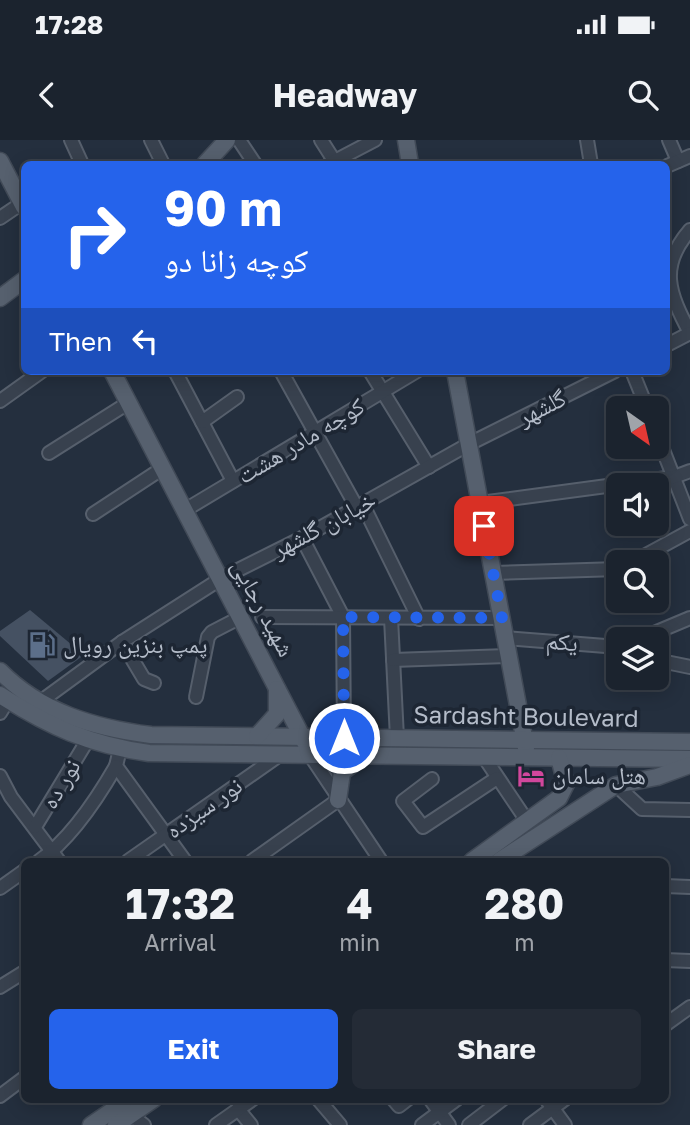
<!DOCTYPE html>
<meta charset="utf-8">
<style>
body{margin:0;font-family:"Golos Text","Noto Naskh Arabic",sans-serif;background:#242b36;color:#f1f3f6;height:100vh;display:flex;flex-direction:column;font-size:26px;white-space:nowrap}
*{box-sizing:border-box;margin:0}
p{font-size:23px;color:#a0a4aa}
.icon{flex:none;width:38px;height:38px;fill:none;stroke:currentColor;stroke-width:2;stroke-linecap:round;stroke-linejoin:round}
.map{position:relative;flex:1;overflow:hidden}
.details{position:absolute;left:21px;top:718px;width:648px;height:245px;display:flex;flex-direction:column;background:#1b232e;border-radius:10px;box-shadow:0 4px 18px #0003,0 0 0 2px #39404a}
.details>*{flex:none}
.hud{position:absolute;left:21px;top:21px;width:649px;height:214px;border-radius:10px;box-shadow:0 4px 18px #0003,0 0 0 2px #39404a;background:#2563eb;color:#fff;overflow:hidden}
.needle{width:46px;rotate:146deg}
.tools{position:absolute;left:606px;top:256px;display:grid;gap:14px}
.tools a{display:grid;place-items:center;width:63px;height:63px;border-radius:10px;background:#1b232e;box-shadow:0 4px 18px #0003,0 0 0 2px #39404a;font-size:35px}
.pin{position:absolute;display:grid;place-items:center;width:60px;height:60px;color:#fff;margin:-30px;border-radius:14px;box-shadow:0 4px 10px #0006}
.me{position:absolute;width:77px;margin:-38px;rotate:0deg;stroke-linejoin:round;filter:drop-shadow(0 0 5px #0008)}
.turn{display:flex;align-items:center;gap:24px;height:147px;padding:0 28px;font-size:32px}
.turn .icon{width:91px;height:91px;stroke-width:2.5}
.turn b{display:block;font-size:49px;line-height:60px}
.then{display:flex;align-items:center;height:66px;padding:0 28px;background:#0003;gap:14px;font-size:26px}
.eta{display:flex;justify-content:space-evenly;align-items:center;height:119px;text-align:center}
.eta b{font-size:42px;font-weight:700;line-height:49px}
.cta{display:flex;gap:14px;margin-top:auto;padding:14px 28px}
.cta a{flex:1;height:80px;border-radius:10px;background:#2563eb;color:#fff;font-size:28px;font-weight:700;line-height:80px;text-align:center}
.cta a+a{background:#242b36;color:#f1f3f6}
.status{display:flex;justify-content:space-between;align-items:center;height:49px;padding:0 35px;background:#1b232e;direction:ltr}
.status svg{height:19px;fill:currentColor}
header{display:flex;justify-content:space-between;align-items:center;height:91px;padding:0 28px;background:#1b232e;font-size:32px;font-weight:700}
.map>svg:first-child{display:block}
.building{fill:#455162}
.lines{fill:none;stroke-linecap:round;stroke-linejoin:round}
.minor-casing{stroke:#565f6c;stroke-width:16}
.major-casing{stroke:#414a57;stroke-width:19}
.minor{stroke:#38414e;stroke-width:12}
.major{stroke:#56606e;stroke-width:16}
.route{stroke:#2563eb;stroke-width:12;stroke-dasharray:0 21.6}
.labels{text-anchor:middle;stroke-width:7;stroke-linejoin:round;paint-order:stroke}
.street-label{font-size:24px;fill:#b4bcc9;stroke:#1d2633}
.poi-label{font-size:24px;fill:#b4bcc9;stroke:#1d2633;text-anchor:start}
</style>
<div class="status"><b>17:28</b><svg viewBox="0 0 49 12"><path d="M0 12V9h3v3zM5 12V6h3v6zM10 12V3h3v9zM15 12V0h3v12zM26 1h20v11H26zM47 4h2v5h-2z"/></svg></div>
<header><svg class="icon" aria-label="back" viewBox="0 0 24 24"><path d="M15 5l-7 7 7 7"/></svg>Headway<svg class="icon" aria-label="search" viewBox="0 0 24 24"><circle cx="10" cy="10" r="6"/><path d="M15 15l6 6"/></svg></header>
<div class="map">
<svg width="690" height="985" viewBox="0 0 690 985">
<rect width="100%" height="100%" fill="#242f3e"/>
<!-- building -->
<polygon class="building" points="30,470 84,515 48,541 0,496 0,491"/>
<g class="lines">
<defs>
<g id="minor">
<polyline points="71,0 82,24"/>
<polyline points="151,0 163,24"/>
<polyline points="239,0 255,24"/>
<polyline points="321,0 335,22"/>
<polyline points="587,0 591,24"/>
<polyline points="669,0 678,21"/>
<polyline points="329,24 375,0"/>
<polyline points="667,26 690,16"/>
<polyline points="0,78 22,63"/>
<path d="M690,90C658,127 669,153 690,193"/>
<polyline points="667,205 690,193"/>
<polyline points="175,231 233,341"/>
<polyline points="281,231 357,368"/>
<polyline points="370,231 429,327"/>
<polyline points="632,231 647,268"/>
<polyline points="0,261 42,231"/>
<polyline points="202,282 237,257"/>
<polyline points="656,292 690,379"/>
<polyline points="49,313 128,263"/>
<polyline points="480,363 674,337 690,331"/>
<polyline points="363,365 419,479"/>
<polyline points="185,370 417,231"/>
<polyline points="93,374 163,328"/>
<polyline points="302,398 343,477 344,598"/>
<polyline points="633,422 690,391"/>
<polyline points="493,433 618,429"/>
<polyline points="262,477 501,478"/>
<polyline points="391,478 397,598"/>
<polyline points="505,498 618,507"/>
<polyline points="640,499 690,478"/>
<polyline points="122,502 144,539 154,543"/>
<polyline points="393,520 507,516"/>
<polyline points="656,520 690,527"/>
<polyline points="196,557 208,497 212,492 241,477"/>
<polyline points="40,562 122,502 222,438 302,398 469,304 615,231"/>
<polyline points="0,573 8,560"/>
<polyline points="120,609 116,626 185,721"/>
<polyline points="310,615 381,721"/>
<polyline points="484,617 527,681"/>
<polyline points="0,636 11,657 59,721"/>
<polyline points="432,639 403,661 423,687 497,638"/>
<polyline points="616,645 642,669 690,670"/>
<polyline points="35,687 87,601"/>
<path d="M39,721C71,699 97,659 116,626"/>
<polyline points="128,721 281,614"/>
<polyline points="252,721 338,660"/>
<polyline points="665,746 690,747"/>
<polyline points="0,748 24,731"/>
<polyline points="665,820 690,821"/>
<polyline points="0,847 24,832"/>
<polyline points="665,885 690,867"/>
<polyline points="0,956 24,938"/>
<polyline points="318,959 340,985"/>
<polyline points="393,959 399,966 408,959"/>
<polyline points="430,959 449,985"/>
<polyline points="546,959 565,985"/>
<polyline points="238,969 251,985"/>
<polyline points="131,975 144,985"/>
<polyline points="216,985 253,959"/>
<polyline points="422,985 457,959"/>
<polyline points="469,985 503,959"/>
<polyline points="530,985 565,959"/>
</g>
<g id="major">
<polyline points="406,0 410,24"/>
<polyline points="0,21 24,67"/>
<polyline points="205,24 227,0"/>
<polyline points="0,158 24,140"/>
<polyline points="112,231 307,606"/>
<polyline points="455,231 526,608"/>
<path d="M0,531C40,572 95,588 151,595L690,602"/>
<path d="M0,555C50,587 90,605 149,613L690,619"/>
<polyline points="257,596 277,574 277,549"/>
<polyline points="338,660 342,632 364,616"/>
<polyline points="472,721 559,658 566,644 559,618"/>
<polyline points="499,721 616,645 657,637 690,625"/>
<polyline points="91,985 129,959"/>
<polyline points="116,985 154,959"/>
</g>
</defs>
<!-- minor casing -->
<use href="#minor" class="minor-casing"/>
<!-- major casing -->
<use href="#major" class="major-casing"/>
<!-- minor -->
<use href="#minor" class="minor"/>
<!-- major -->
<use href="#major" class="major"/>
</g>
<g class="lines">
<!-- route -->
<polyline class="route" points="344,598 343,477 502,478 484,386"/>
</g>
<!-- icons -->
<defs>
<symbol id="fuel-bare" viewBox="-9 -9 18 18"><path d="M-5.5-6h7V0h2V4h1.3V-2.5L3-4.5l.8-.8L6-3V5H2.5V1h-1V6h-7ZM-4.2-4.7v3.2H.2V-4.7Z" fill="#5c6f8a" stroke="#1d2633" stroke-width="2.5" paint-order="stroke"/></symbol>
<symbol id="hotel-bare" viewBox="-9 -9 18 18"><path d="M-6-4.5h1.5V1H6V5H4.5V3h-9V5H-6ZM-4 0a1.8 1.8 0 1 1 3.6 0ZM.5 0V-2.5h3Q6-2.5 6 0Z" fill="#d1479c" stroke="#1d2633" stroke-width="2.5" paint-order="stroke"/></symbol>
</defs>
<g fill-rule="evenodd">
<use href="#fuel-bare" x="23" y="486" width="38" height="38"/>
<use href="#hotel-bare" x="512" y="617" width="38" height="38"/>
</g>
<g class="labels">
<!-- street labels -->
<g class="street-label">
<text transform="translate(542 268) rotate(-27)" y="8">گلشهر</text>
<text transform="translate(301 301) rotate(-31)" y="8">کوچه مادر هشت</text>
<text transform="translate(324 385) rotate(-28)" y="8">خیابان گلشهر</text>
<text transform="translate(263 468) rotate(62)" y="8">شهید رجایی</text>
<text transform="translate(562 502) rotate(5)" y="8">یکم</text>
<text transform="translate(526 577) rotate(1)" y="8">Sardasht Boulevard</text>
<text transform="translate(61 644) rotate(-59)" y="8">نور ده</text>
<text transform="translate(204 668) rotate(-35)" y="8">نور سیزده</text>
</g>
<!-- poi labels -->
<g class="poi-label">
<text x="63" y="513">پمپ بنزین رویال</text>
<text x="552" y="644">هتل سامان</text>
</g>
</g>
</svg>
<div class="tools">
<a><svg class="needle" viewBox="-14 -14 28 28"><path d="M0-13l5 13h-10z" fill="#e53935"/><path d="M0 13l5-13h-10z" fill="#a0a4aa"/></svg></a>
<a><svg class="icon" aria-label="sound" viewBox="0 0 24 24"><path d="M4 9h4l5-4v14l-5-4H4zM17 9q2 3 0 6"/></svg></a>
<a><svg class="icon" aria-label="search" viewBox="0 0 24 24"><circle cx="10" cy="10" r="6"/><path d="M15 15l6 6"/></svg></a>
<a><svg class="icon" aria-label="layers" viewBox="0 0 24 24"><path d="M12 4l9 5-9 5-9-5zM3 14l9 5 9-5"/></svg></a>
</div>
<div class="pin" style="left:484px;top:386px;background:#d93025"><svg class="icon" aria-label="arrive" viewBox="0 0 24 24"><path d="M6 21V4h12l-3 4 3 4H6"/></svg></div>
<svg class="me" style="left:344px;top:598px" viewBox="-20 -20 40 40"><circle r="17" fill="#2563eb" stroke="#fff" stroke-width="3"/><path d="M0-11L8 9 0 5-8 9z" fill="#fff"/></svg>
<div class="hud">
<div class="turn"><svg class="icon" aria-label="right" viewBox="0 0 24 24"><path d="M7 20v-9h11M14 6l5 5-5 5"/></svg><div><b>90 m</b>کوچه زانا دو</div></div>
<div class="then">Then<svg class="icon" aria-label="left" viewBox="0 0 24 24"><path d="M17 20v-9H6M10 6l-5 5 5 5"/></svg></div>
</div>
<section class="details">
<div class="eta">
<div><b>17:32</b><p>Arrival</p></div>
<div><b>4</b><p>min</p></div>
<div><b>280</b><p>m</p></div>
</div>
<div class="cta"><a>Exit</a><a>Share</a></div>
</section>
</div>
